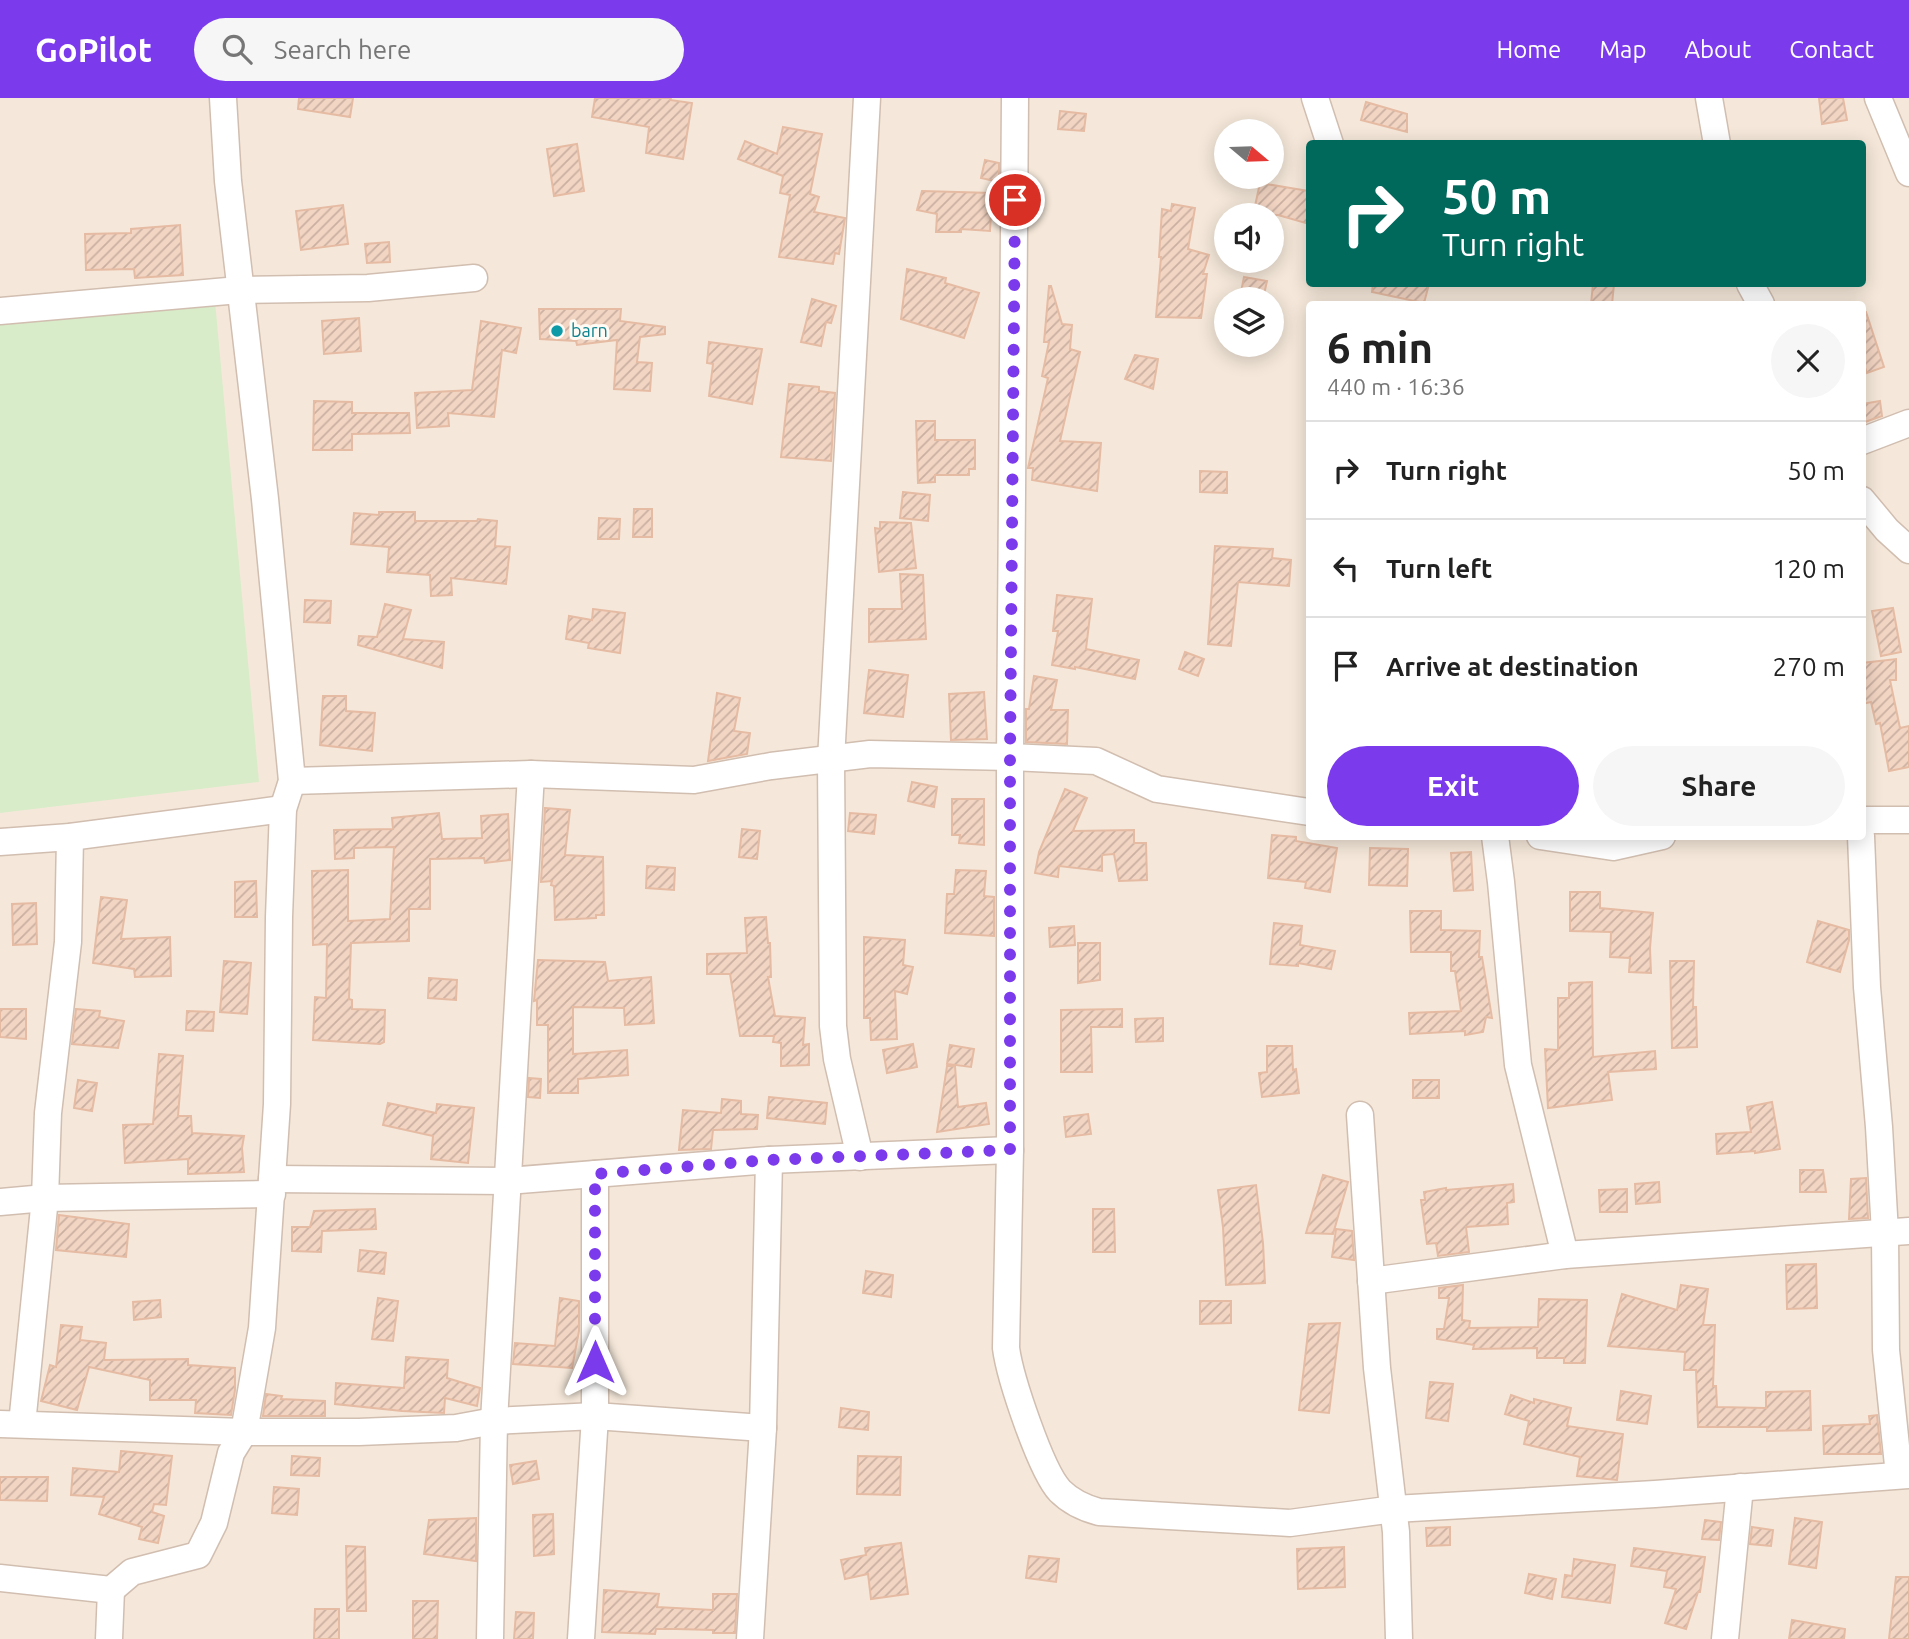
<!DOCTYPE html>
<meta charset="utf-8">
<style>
body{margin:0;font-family:Ubuntu,sans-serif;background:#f6f6f6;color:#222;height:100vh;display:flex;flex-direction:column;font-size:26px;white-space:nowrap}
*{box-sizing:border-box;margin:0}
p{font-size:23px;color:#767676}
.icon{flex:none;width:38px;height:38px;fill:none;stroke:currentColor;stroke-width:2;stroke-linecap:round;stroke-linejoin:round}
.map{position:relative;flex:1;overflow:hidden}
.panel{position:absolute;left:1306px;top:203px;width:560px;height:539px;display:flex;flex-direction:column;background:#fff;border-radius:7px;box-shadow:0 4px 18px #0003}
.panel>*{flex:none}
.top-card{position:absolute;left:1306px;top:42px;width:560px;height:147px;border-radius:7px;box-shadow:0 4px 18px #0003;background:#00695c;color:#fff;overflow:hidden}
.needle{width:46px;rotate:109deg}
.fabs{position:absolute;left:1214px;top:21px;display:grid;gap:14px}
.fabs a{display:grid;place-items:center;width:70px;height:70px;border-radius:50%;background:#fff;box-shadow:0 4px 18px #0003;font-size:35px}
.pin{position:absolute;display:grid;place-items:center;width:60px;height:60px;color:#fff;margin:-30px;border:4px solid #fff;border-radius:50%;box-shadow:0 2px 7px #0007}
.me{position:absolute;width:77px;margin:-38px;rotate:0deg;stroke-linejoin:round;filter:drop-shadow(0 0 5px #0008)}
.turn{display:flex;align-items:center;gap:24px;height:147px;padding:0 21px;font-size:32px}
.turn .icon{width:91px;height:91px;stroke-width:2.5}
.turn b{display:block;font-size:49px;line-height:60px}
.round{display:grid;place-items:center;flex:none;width:74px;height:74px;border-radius:37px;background:#f6f6f6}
.headline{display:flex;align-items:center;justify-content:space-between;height:119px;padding:0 21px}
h1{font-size:42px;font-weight:700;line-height:52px}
.button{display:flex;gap:14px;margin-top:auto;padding:14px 21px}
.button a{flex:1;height:80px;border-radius:42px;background:#7c3aed;color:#fff;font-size:28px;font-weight:700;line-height:80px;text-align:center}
.button a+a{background:#f6f6f6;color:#222}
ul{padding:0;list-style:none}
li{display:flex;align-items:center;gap:21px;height:98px;padding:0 21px;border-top:2px solid #e0e0e0}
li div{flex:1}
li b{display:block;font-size:26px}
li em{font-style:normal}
header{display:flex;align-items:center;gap:42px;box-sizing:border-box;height:98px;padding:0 35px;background:#7c3aed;color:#fff}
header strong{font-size:33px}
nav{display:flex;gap:38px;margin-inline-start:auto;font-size:24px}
.search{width:490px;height:63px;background:#f6f6f6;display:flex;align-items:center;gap:18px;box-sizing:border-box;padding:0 24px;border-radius:38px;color:#767676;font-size:26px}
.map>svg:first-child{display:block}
.residential{fill:#f5e8da;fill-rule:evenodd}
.park{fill:#d8ecc9}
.building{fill:url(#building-hatch);stroke:#e6bba3;stroke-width:2}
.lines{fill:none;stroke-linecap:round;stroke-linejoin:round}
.minor-casing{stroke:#d1beb0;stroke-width:29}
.minor{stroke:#fff;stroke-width:26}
.route{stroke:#7c3aed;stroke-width:12;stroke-dasharray:0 21.6}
.culture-dot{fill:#0f9aa8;stroke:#fffaf3;stroke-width:2.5}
.labels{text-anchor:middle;stroke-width:6;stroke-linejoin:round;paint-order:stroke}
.culture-label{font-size:18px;fill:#0d838f;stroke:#fffaf3;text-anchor:start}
</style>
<header>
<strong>GoPilot</strong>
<div class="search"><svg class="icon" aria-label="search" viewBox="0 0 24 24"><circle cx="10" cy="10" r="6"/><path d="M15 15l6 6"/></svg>Search here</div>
<nav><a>Home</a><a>Map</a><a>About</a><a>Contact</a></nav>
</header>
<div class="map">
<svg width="1909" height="1541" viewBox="0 0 1909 1541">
<defs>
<pattern id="building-hatch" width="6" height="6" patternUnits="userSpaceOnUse" patternTransform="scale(1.75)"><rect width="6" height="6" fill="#f3d5c3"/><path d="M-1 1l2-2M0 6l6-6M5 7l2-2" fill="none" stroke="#cab0a1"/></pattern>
</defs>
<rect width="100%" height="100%" fill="#fdf6ec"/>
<!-- residential -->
<path class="residential" d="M0,0H1909V1541H0ZM1227,33H1272V79H1227ZM1309,46H1862V186H1309ZM1227,117H1272V163H1227ZM1227,201H1272V247H1227ZM1309,206H1862V738H1309Z"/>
<!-- park -->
<polygon class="park" points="215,203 259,684 0,715 0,226"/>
<!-- building -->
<g class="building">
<polygon points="299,0 353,0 350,19 298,11"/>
<polygon points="595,0 671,0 670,2 692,5 683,61 646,55 649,29 592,19"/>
<polygon points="1819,0 1843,0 1847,22 1822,26"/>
<polygon points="1366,4 1407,16 1407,34 1361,22"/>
<polygon points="1060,13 1086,16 1084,33 1058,31"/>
<polygon points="783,29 822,36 810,96 819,99 814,114 845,120 839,156 835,155 833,166 779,159 790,97 780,95 783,78 738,61 745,43 777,56"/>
<polygon points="577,46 584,93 554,98 547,51"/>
<polygon points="985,62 999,65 999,84 981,80"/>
<polygon points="1260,85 1309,93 1309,126 1278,117 1253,117"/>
<polygon points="922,93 992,95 990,133 961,131 961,134 936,134 937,116 917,112"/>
<polygon points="1172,106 1195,110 1188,151 1209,157 1203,176 1207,176 1201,220 1156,219 1161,159 1159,159 1162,111 1171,113"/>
<polygon points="343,107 348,146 301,152 296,113"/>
<polygon points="180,127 183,177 135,180 134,171 86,172 85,136 131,135 131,131"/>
<polygon points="389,144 390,164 367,165 365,146"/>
<polygon points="907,171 946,180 945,185 979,195 964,240 901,221"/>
<polygon points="1244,179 1267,183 1263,201 1240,199"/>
<polygon points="1373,186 1429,186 1424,205 1372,194"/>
<polygon points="1593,186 1614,186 1612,206 1591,206"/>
<polygon points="1049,188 1051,188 1062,226 1072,227 1070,251 1080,254 1060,343 1101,345 1097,393 1032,382 1033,370 1028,370 1048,280 1042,278 1049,244 1044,244"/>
<polygon points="812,201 836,208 831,225 826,224 821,248 801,244"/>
<polygon points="539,211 621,211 620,223 665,229 665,236 640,239 637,264 652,265 650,293 614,291 617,242 577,247 576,243 540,241"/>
<polygon points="1862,214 1866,214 1884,269 1867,275 1862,261"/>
<polygon points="359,220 361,253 324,256 322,223"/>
<polygon points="481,223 521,230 516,255 502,252 494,319 448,315 449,328 417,330 415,295 472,292"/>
<polygon points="709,244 762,251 752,306 709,298 713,266 707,265"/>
<polygon points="1135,257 1158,261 1153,291 1125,281"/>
<polygon points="789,286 819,289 819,293 835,295 831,363 781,359"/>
<polygon points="314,303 352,304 352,315 409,315 410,335 352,336 352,352 313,352"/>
<polygon points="1880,303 1882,318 1862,325 1862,306"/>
<polygon points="916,323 935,323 935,342 975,342 975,371 969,371 969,377 935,377 935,384 918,385"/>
<polygon points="1200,373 1227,374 1227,395 1200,394"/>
<polygon points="903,394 930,397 928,423 900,420"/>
<polygon points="634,411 652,411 652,439 633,439"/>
<polygon points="379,414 415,414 415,423 477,423 478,421 497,423 495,448 510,449 506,486 451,480 452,497 431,498 430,477 387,474 389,449 351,446 354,415 379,417"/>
<polygon points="599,420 620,421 619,441 598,441"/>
<polygon points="880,424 911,425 916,470 879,474 875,430 880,431"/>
<polygon points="1215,448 1273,451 1272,460 1291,462 1289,488 1238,484 1231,548 1208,546"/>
<polygon points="900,476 923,477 926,541 869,544 869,511 902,511"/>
<polygon points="1057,497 1092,501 1086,551 1139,562 1135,581 1075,569 1075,571 1052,567 1058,533 1053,533"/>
<polygon points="305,502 331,503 330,525 304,524"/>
<polygon points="385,506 411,512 403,541 444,544 442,570 358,547 359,538 377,539"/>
<polygon points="1893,510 1901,554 1881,558 1872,513"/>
<polygon points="593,511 625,515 620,555 588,550 589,545 566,541 569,518 592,522"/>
<polygon points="1185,554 1204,561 1198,578 1179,571"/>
<polygon points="1896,561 1896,582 1890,582 1900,630 1909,628 1909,669 1889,673 1880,625 1876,626 1871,604 1862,606 1862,565"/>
<polygon points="869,572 908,577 903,619 864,615"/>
<polygon points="1034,578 1057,582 1051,612 1068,612 1067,646 1026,644 1026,611 1029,611"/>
<polygon points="984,594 987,641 951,642 949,596"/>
<polygon points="717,595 740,600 734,633 750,635 747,656 708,663"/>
<polygon points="323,598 346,598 346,613 375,615 372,653 320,647"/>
<polygon points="912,684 937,689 934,709 908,703"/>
<polygon points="1065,691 1087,700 1073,733 1134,732 1134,745 1146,745 1147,782 1119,783 1114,756 1102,757 1102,773 1059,768 1058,779 1035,775 1039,754"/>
<polygon points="952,701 984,701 984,747 959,745 960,737 952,737"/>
<polygon points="545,710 570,712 565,757 603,759 604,817 596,817 596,820 555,822 554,788 551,787 552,783 541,784"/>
<polygon points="439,715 442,741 482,740 481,718 508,716 510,762 485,765 484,760 430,761 430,811 409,811 409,843 351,845 349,901 352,902 352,911 385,912 384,944 380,946 313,942 315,899 326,900 327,846 313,847 312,773 348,772 348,823 390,821 394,749 354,750 354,760 335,761 334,732 393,731 392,720"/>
<polygon points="850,715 876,717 874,736 848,733"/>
<polygon points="742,731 760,733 757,761 739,759"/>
<polygon points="1272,737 1296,739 1296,743 1337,750 1330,794 1305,790 1306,784 1268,780"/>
<polygon points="1370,750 1408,751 1407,788 1369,787"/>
<polygon points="1471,754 1473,792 1454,793 1451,755"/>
<polygon points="647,768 675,770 674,792 646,790"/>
<polygon points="956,772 986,773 984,798 994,799 994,838 945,835 947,796 954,796"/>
<polygon points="256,783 257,819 235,819 235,784"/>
<polygon points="1570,794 1600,794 1600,810 1653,815 1650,850 1651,875 1629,874 1630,860 1610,859 1611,834 1570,833"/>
<polygon points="101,799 127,802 121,841 170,839 171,878 135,879 134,871 93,865"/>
<polygon points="36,805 37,846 13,847 12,806"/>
<polygon points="1410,813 1441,813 1441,832 1480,833 1479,859 1482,859 1492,920 1486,919 1483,934 1465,937 1465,933 1410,936 1409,915 1461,913 1455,873 1451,873 1451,854 1411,854"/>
<polygon points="766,819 768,845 770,845 771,879 768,879 775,918 805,920 803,947 809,946 809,967 781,968 781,945 773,944 774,938 740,938 730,876 707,876 707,856 747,855 745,820"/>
<polygon points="1818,823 1849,832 1849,842 1840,874 1807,864"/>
<polygon points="1274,825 1302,828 1300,847 1335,853 1331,871 1298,865 1298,868 1270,866"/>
<polygon points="1074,828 1075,847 1050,849 1049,830"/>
<polygon points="864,839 905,842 903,867 913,869 907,896 895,893 897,941 871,942 870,920 864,920"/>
<polygon points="1078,845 1100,845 1100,882 1078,885"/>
<polygon points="538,862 605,864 608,883 651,879 654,925 625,927 624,910 573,909 573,956 627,952 628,977 578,981 578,995 548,995 548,927 537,927 537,902 534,903"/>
<polygon points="224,863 251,865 247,916 220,914"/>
<polygon points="1670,863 1694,863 1693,909 1696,909 1697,949 1672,950"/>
<polygon points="429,880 457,882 456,902 428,900"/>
<polygon points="1592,884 1593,959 1655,953 1656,971 1608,974 1612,1002 1548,1010 1545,951 1558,952 1558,900 1569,900 1569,885"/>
<polygon points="0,911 26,911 26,941 0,939"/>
<polygon points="76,911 100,913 99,919 124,923 118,950 72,946"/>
<polygon points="1122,911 1122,929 1091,929 1092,974 1061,974 1061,912"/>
<polygon points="187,913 214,914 213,933 186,932"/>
<polygon points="1163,920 1163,943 1136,944 1135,921"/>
<polygon points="913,946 917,969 887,975 883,952"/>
<polygon points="950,947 974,951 971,969 947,966"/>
<polygon points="1267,948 1292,948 1293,972 1296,971 1299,995 1262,999 1259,975 1267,974"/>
<polygon points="159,956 183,958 178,1018 191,1018 192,1035 244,1038 242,1050 244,1074 188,1076 188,1061 125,1065 123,1027 153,1026"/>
<polygon points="947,968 955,968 958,1009 986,1005 989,1026 937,1034"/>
<polygon points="529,980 541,981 540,1000 528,999"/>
<polygon points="78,982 97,985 92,1013 74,1010"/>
<rect x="1413" y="982" width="26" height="18"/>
<polygon points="769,999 827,1005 825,1026 767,1020"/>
<polygon points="722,1001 741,1003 741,1016 758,1017 757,1031 713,1032 711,1051 679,1052 683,1012 721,1015"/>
<polygon points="1772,1004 1780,1051 1755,1055 1755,1053 1717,1056 1716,1036 1751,1034 1747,1009"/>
<polygon points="388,1005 436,1015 437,1006 474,1010 468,1065 431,1061 433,1038 383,1027"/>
<polygon points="1088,1016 1091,1036 1066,1039 1064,1019"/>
<polygon points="1800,1072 1823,1072 1826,1094 1800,1094"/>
<polygon points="1323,1077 1348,1084 1333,1136 1306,1135"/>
<polygon points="1866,1080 1868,1120 1849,1121 1851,1081"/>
<polygon points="1659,1084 1660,1104 1636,1106 1635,1086"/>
<polygon points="1513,1086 1514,1104 1507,1105 1508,1126 1466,1129 1469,1154 1438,1158 1436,1145 1427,1146 1421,1102 1425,1102 1424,1094 1446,1090 1446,1092"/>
<polygon points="1256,1087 1263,1145 1265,1185 1226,1187 1223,1129 1218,1092"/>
<polygon points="1627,1091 1627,1114 1600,1114 1599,1092"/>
<polygon points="375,1111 376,1131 322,1133 321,1154 292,1153 292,1129 310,1129 314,1113"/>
<polygon points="1093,1111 1114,1111 1115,1154 1093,1154"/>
<polygon points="59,1117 129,1126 126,1159 56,1152"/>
<polygon points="1336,1131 1352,1133 1354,1162 1332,1159"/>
<polygon points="360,1152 386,1155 384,1176 358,1173"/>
<polygon points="1816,1166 1817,1210 1787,1211 1786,1167"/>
<polygon points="866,1173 893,1177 891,1199 863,1195"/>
<polygon points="1463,1187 1462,1222 1470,1223 1469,1230 1538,1229 1539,1201 1587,1202 1585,1265 1564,1265 1564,1260 1537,1260 1537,1250 1473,1251 1474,1247 1437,1241 1437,1231 1444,1231 1449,1200 1439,1200 1439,1190"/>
<polygon points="1681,1187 1708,1191 1703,1227 1715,1227 1713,1288 1716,1288 1717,1309 1766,1310 1766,1294 1810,1293 1811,1332 1767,1333 1767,1329 1698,1329 1696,1272 1684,1272 1685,1254 1608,1248 1622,1196 1677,1212"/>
<polygon points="378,1200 398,1203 393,1243 372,1241"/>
<polygon points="560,1200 579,1203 579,1233 572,1270 513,1266 515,1245 555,1248"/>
<polygon points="160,1202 161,1219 134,1222 133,1204"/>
<polygon points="1200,1203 1231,1203 1231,1225 1200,1226"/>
<polygon points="1340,1225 1329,1315 1299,1312 1309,1226"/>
<polygon points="61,1227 82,1229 80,1242 106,1245 104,1262 188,1261 188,1267 235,1270 235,1292 231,1317 195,1315 196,1302 150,1302 150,1282 89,1269 77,1312 41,1303 50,1267 56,1269"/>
<polygon points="406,1259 448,1262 447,1280 480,1290 477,1308 445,1300 444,1315 402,1313 335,1306 336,1285 404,1290"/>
<polygon points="1430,1284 1453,1286 1448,1323 1426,1320"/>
<polygon points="1621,1293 1651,1298 1647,1326 1617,1322"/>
<polygon points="266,1296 282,1298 281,1301 325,1303 325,1318 263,1318"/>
<polygon points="1511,1297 1534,1305 1534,1301 1571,1310 1567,1328 1623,1336 1617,1382 1577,1378 1580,1359 1524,1346 1529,1323 1505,1316"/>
<polygon points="841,1310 869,1314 868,1332 839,1329"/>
<polygon points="1877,1317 1881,1356 1824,1356 1823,1328 1870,1326 1869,1318"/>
<polygon points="121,1353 172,1358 166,1407 154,1406 152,1414 164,1418 158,1445 139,1441 142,1429 99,1416 104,1399 71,1397 73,1370 119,1374"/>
<polygon points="292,1358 320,1360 319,1378 291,1377"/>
<polygon points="858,1358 901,1359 900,1397 857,1396"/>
<polygon points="536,1363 539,1381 513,1386 510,1367"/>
<polygon points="0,1379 48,1379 47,1403 0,1402"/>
<polygon points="274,1389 299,1391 297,1417 272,1415"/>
<polygon points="553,1416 554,1456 534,1458 533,1417"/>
<polygon points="476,1420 476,1463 424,1456 429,1422"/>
<polygon points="1795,1420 1822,1424 1816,1470 1789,1466"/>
<polygon points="1705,1422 1721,1424 1719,1442 1702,1441"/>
<polygon points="1450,1429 1450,1447 1427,1448 1426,1430"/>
<polygon points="1752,1429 1773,1432 1771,1448 1750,1446"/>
<polygon points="901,1445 908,1496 871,1501 868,1476 845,1481 841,1462 866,1457 865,1450"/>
<polygon points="346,1448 365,1449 366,1513 347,1513"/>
<polygon points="1344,1449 1345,1489 1298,1491 1297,1451"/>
<polygon points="1634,1450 1705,1459 1700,1494 1698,1494 1686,1531 1665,1525 1676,1491 1664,1489 1667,1473 1631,1468"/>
<polygon points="1029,1458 1059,1461 1056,1484 1026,1480"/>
<polygon points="1574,1461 1615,1467 1610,1505 1562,1499 1565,1477 1572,1478"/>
<polygon points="1529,1476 1556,1481 1552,1501 1525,1495"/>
<polygon points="1896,1479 1909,1479 1909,1541 1889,1541"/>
<polygon points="604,1492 659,1496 657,1509 713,1512 713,1496 737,1496 735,1535 713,1535 713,1532 676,1531 656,1531 655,1536 602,1534"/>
<polygon points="413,1503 438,1503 437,1541 413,1541"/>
<polygon points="315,1511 339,1511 339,1541 314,1541"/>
<polygon points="516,1514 534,1515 533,1541 514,1541"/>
<polygon points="1792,1522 1845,1531 1844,1541 1789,1541"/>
</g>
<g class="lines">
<defs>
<g id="minor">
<path d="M1015,0L1010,659V1052L1006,1250C1010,1280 1041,1373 1060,1393C1071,1404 1084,1410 1099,1414L1290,1425L1394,1411L1655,1396L1909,1377"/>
<polyline points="1315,0 1330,46"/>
<polyline points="1709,0 1717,46"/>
<polyline points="1878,0 1909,75"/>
<polyline points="1750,186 1761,206"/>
<polyline points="0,213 239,192 368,190 474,180"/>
<polyline points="1862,343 1909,325"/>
<polyline points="1862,402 1887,432 1909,452"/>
<polyline points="292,683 531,676 694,682 771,668 870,656 1010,659 1096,663 1157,691 1309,714"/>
<polyline points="1862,722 1909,722"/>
<polyline points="1495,738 1501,784 1518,967 1565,1157"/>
<polyline points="1540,738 1613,749 1662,738"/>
<polyline points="1861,738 1867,889 1879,1029 1885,1135 1886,1252 1899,1377"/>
<polyline points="0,744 70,739 283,711"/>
<polyline points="1360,1017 1377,1270 1396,1434 1399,1541"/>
<polyline points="860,1059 837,961 833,928 831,662 867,0"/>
<polyline points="272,1081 507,1083 769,1062 1010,1052"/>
<polyline points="0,1104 45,1100 272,1096"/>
<polyline points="1371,1183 1565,1157 1909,1133"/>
<polyline points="0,1326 244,1334 359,1334 456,1330 494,1323 595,1318 763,1330"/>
<polyline points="22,1326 45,1100 48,1015 68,844 70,739"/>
<polyline points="0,1480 111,1492 132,1474 198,1457 214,1425 231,1355 244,1334 262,1230 277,1006 279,819 283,711 292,683 265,401 228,83 223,0"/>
<polyline points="109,1541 111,1492"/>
<polyline points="490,1541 494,1323 531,676"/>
<polyline points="581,1541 595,1318 595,1076"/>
<polyline points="750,1541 763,1330 769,1062"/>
<polyline points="1725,1541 1740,1389"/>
</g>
</defs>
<!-- minor casing -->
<use href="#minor" class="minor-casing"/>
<!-- minor -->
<use href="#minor" class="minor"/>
</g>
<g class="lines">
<!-- route -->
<polyline class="route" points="595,1264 595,1076 769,1062 1010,1052 1010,659 1015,102"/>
</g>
<!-- markers -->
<circle class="culture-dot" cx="557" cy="233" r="7"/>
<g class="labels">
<!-- culture labels -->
<g class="culture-label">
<text x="571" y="239">barn</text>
</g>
</g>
</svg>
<div class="fabs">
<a><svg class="needle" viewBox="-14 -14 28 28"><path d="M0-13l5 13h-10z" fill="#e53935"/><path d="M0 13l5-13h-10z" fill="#767676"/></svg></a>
<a><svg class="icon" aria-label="sound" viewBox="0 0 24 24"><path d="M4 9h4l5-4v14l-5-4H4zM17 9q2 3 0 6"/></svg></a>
<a><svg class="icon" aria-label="layers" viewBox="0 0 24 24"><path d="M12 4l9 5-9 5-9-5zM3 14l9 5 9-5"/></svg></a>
</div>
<div class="pin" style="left:1015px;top:102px;background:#d93025"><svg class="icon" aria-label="arrive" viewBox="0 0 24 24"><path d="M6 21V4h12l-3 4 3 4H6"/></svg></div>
<svg class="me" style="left:595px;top:1264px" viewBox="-20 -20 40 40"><path d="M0-17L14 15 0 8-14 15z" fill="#7c3aed" stroke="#fff" stroke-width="4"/></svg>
<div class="top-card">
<div class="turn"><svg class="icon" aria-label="right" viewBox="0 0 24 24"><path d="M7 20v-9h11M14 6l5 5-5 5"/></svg><div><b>50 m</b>Turn right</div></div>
</div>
<section class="panel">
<div class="headline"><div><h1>6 min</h1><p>440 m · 16:36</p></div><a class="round"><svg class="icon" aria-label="close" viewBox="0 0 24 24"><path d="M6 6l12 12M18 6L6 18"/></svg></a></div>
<ul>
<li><svg class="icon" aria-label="right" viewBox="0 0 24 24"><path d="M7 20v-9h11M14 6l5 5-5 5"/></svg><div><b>Turn right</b></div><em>50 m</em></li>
<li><svg class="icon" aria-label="left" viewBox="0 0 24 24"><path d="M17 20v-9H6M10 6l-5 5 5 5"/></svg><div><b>Turn left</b></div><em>120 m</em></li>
<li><svg class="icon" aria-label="arrive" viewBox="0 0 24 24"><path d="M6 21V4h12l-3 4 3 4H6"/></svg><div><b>Arrive at destination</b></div><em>270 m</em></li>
</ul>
<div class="button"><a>Exit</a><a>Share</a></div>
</section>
</div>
